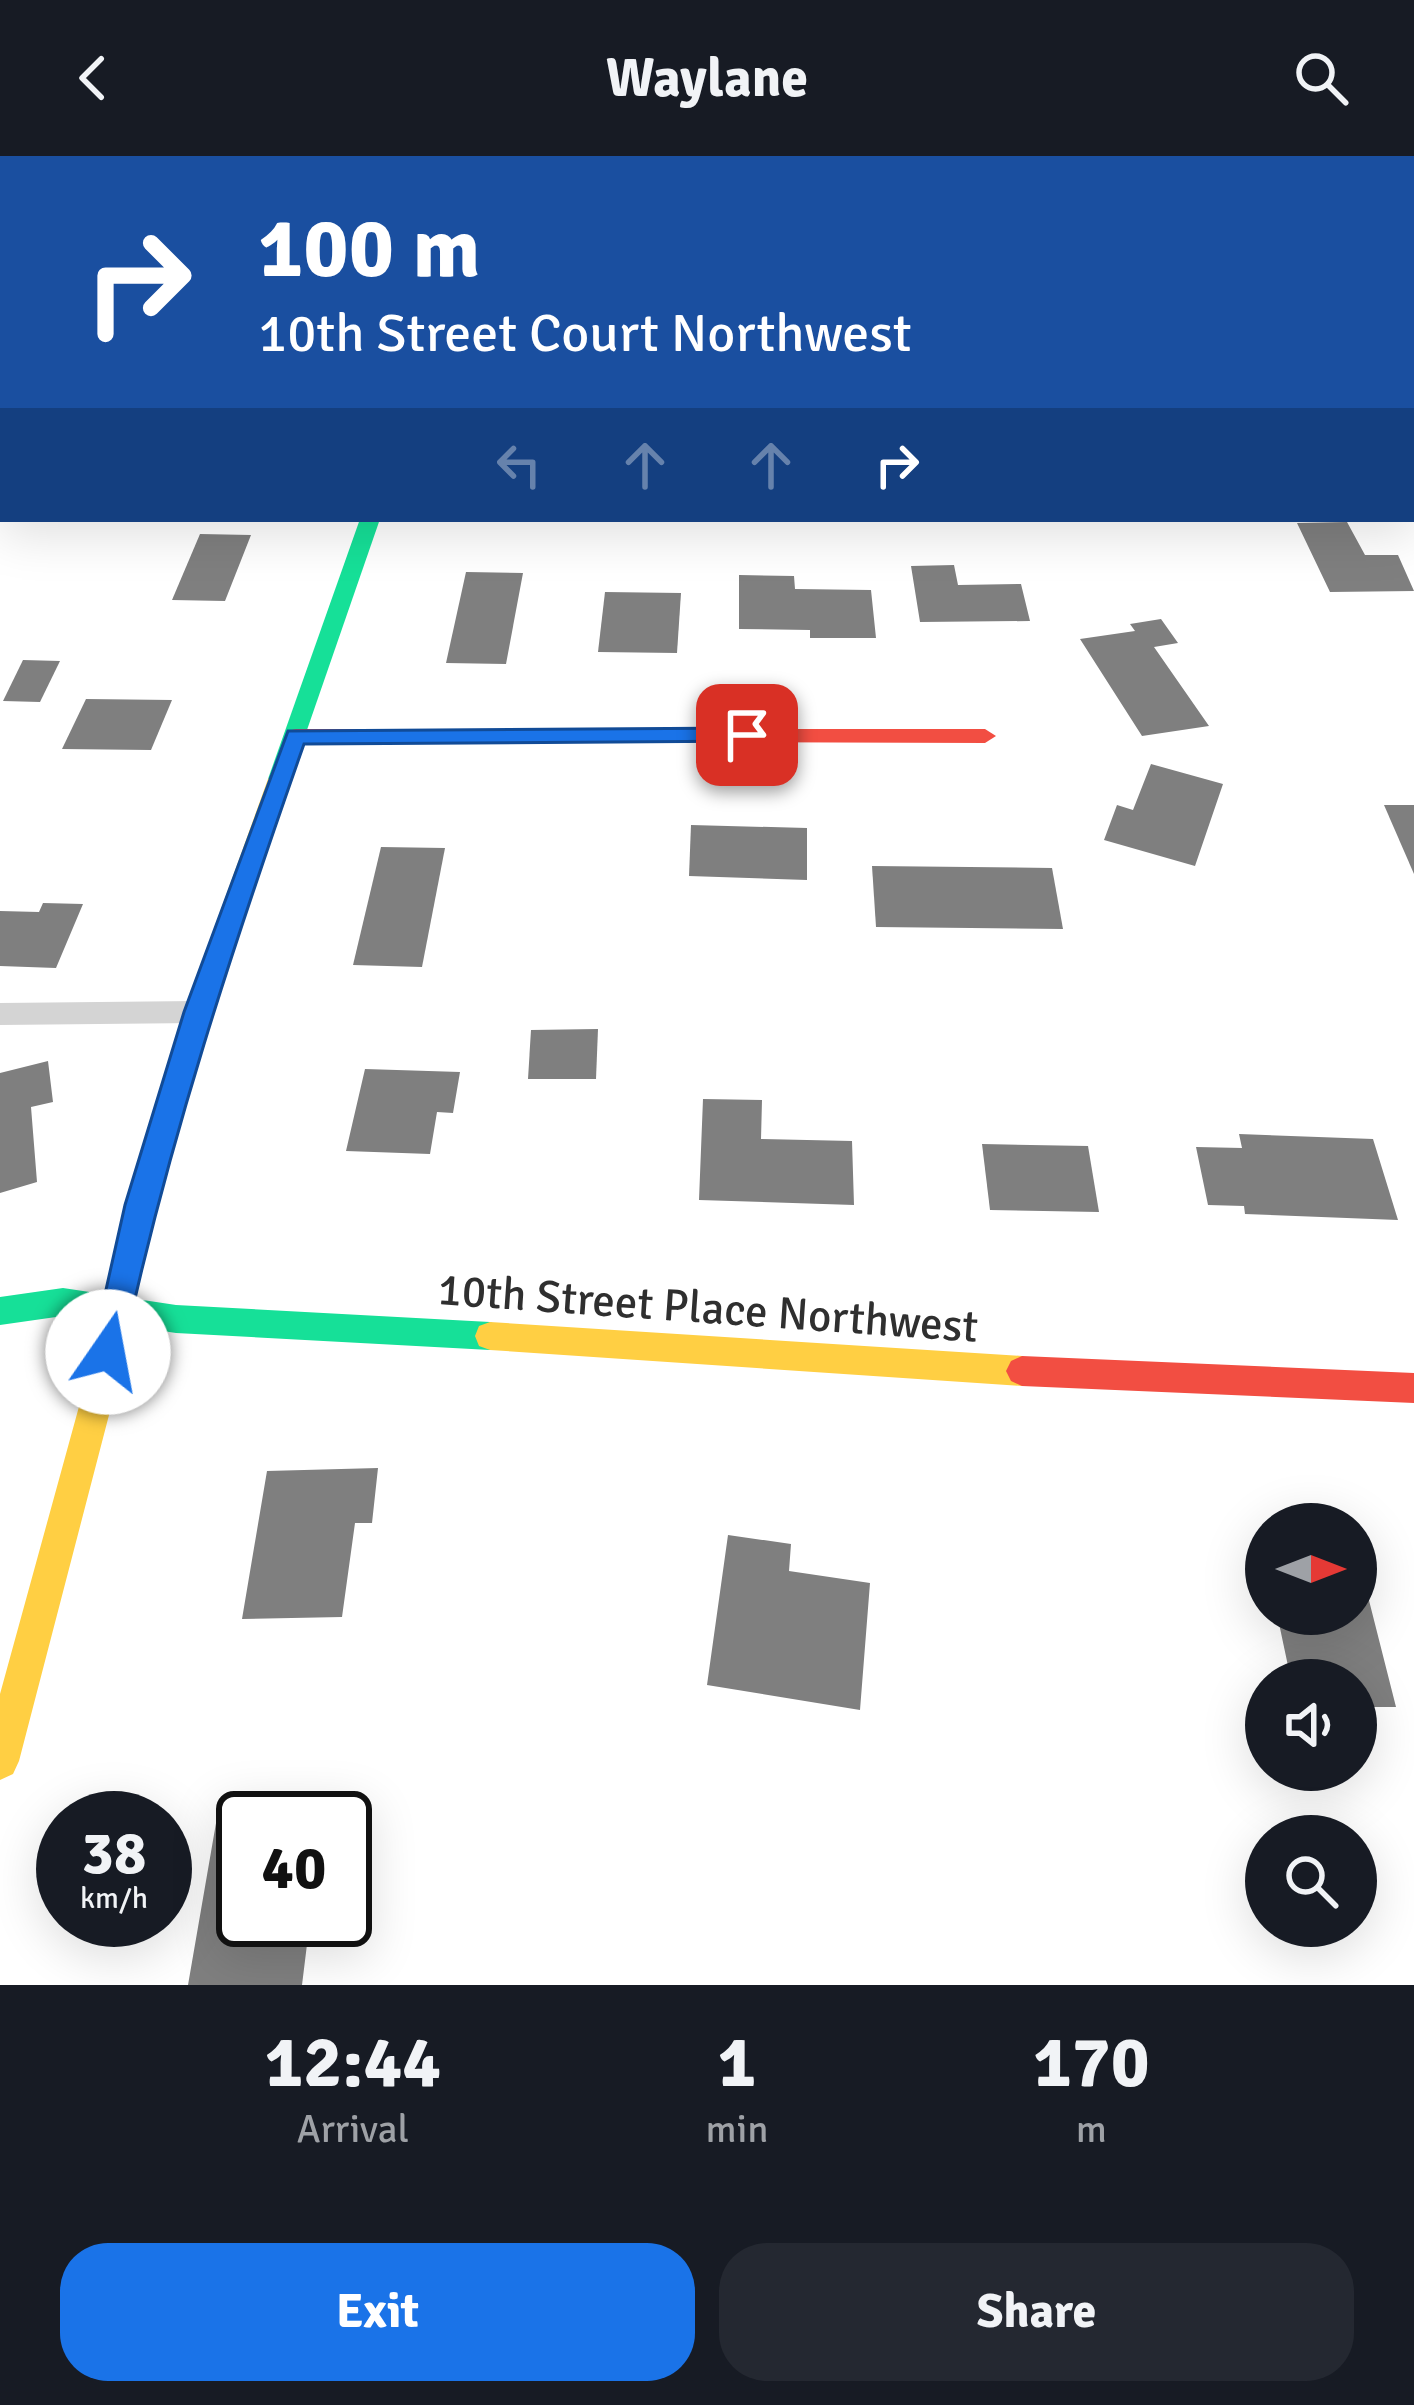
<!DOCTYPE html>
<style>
body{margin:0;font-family:Signika,sans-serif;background:#242831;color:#f1f3f6;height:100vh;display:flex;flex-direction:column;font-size:45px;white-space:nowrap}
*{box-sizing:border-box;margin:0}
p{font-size:39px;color:#9ea1a6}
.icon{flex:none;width:66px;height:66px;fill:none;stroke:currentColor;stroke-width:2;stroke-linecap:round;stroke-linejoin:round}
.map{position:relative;height:1829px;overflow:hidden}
.side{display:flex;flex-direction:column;background:#171b24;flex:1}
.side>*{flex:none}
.banner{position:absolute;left:0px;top:0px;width:1416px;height:366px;box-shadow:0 12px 48px #0002;background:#1a4fa0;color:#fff;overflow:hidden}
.needle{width:78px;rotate:90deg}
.fabs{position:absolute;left:1245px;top:1347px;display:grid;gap:24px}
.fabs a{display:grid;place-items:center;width:132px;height:132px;border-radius:50%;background:#171b24;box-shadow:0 12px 48px #0002;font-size:60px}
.speed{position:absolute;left:36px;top:1635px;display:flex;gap:24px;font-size:60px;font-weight:700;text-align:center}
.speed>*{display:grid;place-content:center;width:156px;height:156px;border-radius:50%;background:#171b24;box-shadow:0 12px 48px #0002;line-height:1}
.speed small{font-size:30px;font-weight:400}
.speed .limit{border:6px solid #111;border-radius:18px;background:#fff;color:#111}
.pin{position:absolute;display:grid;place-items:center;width:102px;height:102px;color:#fff;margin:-51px;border-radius:24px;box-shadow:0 6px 18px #0006}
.me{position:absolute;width:132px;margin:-66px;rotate:12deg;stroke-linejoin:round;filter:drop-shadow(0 0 9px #0008)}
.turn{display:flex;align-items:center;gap:42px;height:252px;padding:0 60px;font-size:54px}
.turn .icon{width:156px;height:156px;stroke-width:2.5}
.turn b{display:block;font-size:84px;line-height:102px}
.lanes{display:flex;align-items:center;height:114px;padding:0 60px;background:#0003;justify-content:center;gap:60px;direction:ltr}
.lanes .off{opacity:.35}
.eta{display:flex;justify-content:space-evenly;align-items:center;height:204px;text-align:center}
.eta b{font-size:72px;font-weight:700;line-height:84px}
.button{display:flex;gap:24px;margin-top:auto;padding:24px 60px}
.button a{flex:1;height:138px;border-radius:48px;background:#1a73e8;color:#fff;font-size:48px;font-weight:700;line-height:138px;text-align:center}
.button a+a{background:#242831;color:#f1f3f6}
header{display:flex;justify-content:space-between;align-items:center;height:156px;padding:0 60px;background:#171b24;font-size:54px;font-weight:700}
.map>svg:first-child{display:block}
.green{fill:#f1f5ec}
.building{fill:#7f7f7f}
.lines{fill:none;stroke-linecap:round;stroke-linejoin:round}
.lane{fill:#d4d4d4;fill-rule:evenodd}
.fast{fill:#16e098;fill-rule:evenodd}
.slow{fill:#ffcf43;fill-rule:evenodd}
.jam{fill:#f24e42;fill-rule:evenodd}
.route{fill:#1a73e8;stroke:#114b97;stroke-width:3}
.labels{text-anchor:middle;stroke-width:12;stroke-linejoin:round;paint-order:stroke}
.street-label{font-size:45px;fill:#2f2f2f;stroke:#fff}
</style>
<header><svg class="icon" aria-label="back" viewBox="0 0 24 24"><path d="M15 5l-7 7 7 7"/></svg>Waylane<svg class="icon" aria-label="search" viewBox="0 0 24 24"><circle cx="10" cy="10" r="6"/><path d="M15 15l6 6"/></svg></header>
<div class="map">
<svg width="1414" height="1829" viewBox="0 0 1414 1829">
<rect width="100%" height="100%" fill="#fff"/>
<!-- green -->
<polygon class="green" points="0,0 765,0 3,3 3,46"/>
<!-- building -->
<g class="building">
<polygon points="1347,366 1365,399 1398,399 1414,435 1330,436 1297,367"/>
<polygon points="200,378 251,379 225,445 172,444"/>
<polygon points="954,409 958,429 1021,428 1030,465 920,466 911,410"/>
<polygon points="466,416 523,417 506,508 446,507"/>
<polygon points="739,419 794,420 795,433 871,434 876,482 810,482 810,474 739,473"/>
<polygon points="605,436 681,437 677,497 598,496"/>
<polygon points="1161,463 1178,487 1154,491 1209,570 1142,580 1080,483 1135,475 1130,468"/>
<polygon points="23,504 60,505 40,546 3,545"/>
<polygon points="86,543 172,544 151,594 62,593"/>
<polygon points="1151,608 1223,628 1195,710 1104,684 1117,649 1133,654"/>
<polygon points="1384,649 1414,649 1414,718"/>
<polygon points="691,669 807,672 807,724 689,720"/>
<polygon points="381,691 445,692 422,811 353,809"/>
<polygon points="872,710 1052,712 1063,773 876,771"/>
<polygon points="43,747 83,748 56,812 0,810 0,755 39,756"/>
<polygon points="598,873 596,923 528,923 531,874"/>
<polygon points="48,905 53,946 31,951 37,1026 0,1037 0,917"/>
<polygon points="365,913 460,916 453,957 437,956 430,998 346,995"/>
<polygon points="703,943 762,944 761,983 852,985 854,1049 699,1044"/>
<polygon points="1239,978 1373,983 1398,1064 1245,1058 1244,1050 1208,1049 1196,991 1242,992"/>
<polygon points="982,988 1088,990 1099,1056 990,1054"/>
<polygon points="378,1312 372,1367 355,1367 342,1461 242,1463 267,1315"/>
<polygon points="728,1379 791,1388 789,1415 870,1427 860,1554 707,1529"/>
<polygon points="1358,1401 1396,1551 1356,1551 1356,1524 1291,1524 1277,1458 1356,1458"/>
<polygon points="327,1643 324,1662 243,1662 243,1764 310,1764 302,1829 188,1829 220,1644"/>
</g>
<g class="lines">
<!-- lane -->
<polygon class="lane" points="197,845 207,848 212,856 207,864 197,867 0,869 0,847"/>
<!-- fast -->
<g class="fast">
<rect x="1413" y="57" width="1" height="8"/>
<polygon points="360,363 380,363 290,623 279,631 271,628 268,623"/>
<polygon points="63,1132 176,1149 490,1166 501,1170 505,1180 501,1190 490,1194 176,1177 63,1160 0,1169 0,1141"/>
</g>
<!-- slow -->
<g class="slow">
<rect x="0" y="54" width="3" height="8"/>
<polygon points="279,615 290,623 210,856 154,1050 115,1236 19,1605 13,1618 0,1624 0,1538 83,1236 126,1050 184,856 268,623"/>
<polygon points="490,1166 1022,1200 1033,1205 1038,1215 1033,1225 1022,1230 490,1194 479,1190 475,1180 479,1170"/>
</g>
<!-- jam -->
<g class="jam">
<polygon points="296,573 985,573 996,580 985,587 288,585 288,575"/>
<polygon points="1022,1200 1414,1217 1414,1247 1022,1230 1011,1225 1006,1215 1011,1205"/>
</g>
</g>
<!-- route -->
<path class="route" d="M747,572L758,579L755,585L304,588C233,790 168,986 123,1196L119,1206L108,1211L97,1206L92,1196L125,1049L184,856L288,575Z"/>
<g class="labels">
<!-- street labels -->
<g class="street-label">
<text transform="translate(708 1151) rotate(4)" y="16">10th Street Place Northwest</text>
</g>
</g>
</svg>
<div class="fabs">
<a><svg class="needle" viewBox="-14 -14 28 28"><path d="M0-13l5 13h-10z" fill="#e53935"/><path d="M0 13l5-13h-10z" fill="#9ea1a6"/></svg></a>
<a><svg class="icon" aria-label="sound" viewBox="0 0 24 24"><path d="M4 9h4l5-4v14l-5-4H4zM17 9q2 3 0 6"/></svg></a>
<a><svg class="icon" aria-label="search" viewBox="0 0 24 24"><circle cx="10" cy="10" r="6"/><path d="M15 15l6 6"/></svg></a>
</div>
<div class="speed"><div>38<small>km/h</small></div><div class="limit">40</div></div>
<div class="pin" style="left:747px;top:579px;background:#d93025"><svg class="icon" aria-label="arrive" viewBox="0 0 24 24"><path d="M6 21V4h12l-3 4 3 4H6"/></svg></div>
<svg class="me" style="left:108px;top:1196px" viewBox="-20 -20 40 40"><circle r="19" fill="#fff"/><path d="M0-13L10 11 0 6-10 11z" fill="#1a73e8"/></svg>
<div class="banner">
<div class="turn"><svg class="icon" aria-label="right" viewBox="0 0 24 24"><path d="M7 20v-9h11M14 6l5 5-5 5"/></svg><div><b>100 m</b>10th Street Court Northwest</div></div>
<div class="lanes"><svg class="icon off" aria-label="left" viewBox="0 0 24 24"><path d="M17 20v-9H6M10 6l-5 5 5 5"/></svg><svg class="icon off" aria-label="ahead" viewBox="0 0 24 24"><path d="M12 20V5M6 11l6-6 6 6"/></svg><svg class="icon off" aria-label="ahead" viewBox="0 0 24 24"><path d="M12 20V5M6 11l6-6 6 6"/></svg><svg class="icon" aria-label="right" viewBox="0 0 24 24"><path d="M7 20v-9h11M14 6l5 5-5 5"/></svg></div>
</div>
</div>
<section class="side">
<div class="eta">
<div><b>12:44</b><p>Arrival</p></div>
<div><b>1</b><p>min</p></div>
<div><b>170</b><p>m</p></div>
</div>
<div class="button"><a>Exit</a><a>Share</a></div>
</section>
